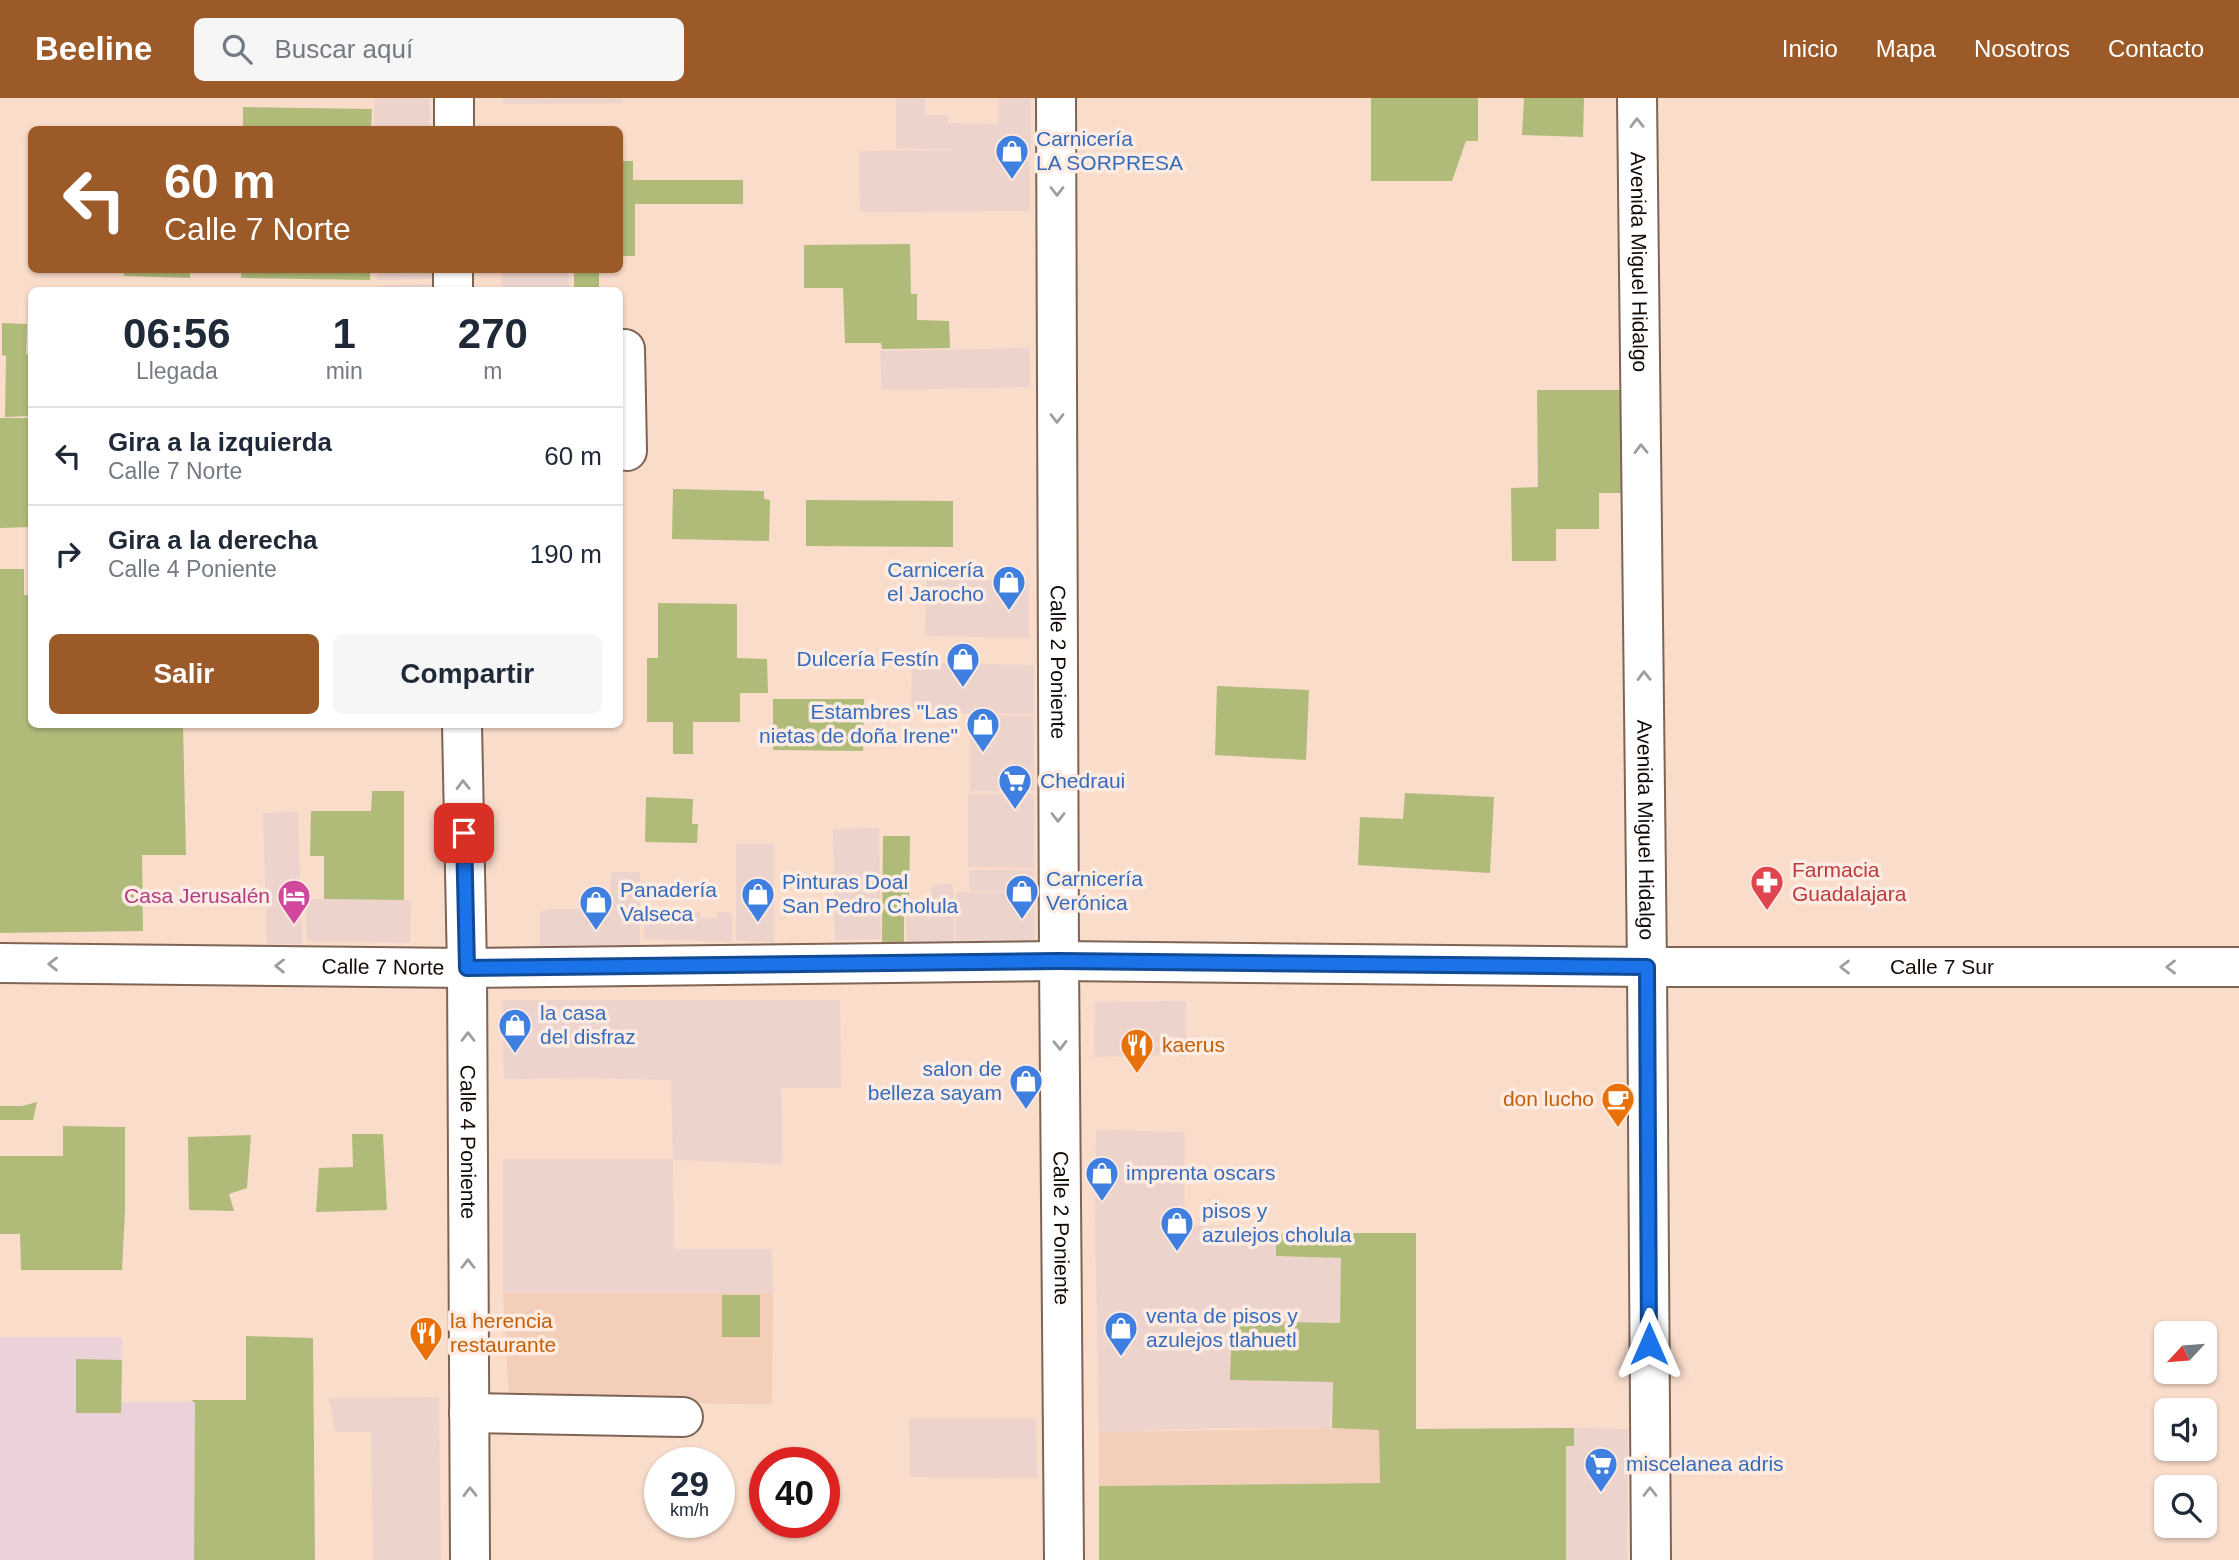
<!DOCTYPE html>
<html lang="es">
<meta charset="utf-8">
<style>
body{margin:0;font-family:Arial,sans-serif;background:#f6f6f7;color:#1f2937;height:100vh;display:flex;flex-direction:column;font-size:26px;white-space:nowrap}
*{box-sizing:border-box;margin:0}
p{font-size:23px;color:#747a83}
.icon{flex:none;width:38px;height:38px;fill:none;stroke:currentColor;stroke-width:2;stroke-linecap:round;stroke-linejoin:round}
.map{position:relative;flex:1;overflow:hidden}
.panel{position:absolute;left:28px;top:189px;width:595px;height:441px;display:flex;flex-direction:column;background:#fff;border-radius:10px;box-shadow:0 2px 5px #0004}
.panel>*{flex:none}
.guide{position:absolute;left:28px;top:28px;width:595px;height:147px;border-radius:10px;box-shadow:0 2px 5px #0004;background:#9c5a29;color:#fff;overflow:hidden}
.needle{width:46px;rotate:244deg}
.tools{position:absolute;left:2154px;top:1223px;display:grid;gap:14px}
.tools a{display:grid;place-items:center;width:63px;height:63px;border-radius:10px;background:#fff;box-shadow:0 2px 5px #0004;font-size:35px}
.speed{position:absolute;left:644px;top:1349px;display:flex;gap:14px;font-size:35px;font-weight:700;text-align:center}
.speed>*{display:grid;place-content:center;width:91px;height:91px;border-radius:50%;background:#fff;box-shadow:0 2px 5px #0004;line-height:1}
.speed small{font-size:18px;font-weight:400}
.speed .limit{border:10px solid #d22;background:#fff;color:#111}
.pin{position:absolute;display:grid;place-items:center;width:60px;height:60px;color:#fff;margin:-30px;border-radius:14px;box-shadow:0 4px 10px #0006}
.me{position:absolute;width:77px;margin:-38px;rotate:0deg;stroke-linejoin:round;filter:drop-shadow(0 0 5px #0008)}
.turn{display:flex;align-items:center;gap:24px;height:147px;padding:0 21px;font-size:32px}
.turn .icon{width:91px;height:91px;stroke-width:2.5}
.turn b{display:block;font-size:49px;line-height:60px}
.eta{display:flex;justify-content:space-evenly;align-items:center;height:119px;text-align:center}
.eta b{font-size:42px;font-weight:800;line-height:49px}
.action{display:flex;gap:14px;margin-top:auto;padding:14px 21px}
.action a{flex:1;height:80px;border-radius:10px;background:#9c5a29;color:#fff;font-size:28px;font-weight:800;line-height:80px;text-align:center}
.action a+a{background:#f6f6f7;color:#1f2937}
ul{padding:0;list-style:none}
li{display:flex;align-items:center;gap:21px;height:98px;padding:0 21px;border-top:2px solid #e0e1e3}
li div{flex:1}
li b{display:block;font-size:26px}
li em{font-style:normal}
header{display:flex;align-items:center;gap:42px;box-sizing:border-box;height:98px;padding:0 35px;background:#9c5a29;color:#fff}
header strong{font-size:33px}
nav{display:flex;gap:38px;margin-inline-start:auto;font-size:24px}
.search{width:490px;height:63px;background:#f6f6f7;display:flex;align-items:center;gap:18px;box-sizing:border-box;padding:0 24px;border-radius:10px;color:#747a83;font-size:26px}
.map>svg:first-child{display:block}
.commercial{fill:#ecd3cb}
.built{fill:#f3ceb9}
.education{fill:#ebd1d8}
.green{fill:#b0bb7a}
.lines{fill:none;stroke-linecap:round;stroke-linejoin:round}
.minor-casing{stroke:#7e6455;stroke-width:42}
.minor{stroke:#fff;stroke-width:38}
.oneway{stroke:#a19d9b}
.route-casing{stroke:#114b97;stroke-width:18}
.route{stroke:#1a73e8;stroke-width:12}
.labels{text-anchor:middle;stroke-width:7;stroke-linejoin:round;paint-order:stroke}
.shop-label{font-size:21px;fill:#366cbe;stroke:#feece2;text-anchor:start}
.street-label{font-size:21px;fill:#150b06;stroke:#feece2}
.health-label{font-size:21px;fill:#be3a42;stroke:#feece2;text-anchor:start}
.hotel-label{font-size:21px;fill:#b23c85;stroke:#feece2;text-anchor:end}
.food-label{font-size:21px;fill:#c56008;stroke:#feece2;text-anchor:start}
</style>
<header>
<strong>Beeline</strong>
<div class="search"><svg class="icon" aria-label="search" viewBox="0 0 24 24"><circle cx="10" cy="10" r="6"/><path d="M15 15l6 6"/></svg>Buscar aquí</div>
<nav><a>Inicio</a><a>Mapa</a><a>Nosotros</a><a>Contacto</a></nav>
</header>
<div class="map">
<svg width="2239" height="1462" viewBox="0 0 2239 1462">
<rect width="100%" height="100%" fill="#fadccb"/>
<!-- commercial -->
<g class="commercial">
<polygon points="374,0 429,0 430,30 374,29"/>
<polygon points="503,0 622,0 622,5 503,6"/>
<polygon points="896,0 925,0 925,17 948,17 948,25 998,26 998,0 1031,0 1031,52 1029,52 1030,113 860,114 859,53 963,52 896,50"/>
<polygon points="377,172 432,172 432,181 377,182"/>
<rect x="502" y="172" width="67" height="20"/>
<polygon points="430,186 431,192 379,192 379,188"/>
<polygon points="1029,250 1030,289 882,292 880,253"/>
<polygon points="926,481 1029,483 1029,540 925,538"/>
<polygon points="912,565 1034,567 1034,616 911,614"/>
<polygon points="970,617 1034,618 1034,693 970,693"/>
<polygon points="968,696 1034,696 1034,770 968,769"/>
<polygon points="298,714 302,846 267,847 263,715"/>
<polygon points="879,730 881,841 835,842 833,731"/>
<polygon points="736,746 774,746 774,844 736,843"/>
<rect x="969" y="772" width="65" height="21"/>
<polygon points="611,774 640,774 640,847 540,848 540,813 546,814 546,811 609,811 610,821"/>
<polygon points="953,786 954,849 907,849 906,804 931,803 931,787"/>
<polygon points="956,794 1034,794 1035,845 956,845"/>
<polygon points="306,801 411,802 410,845 307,843"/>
<polygon points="645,812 700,814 700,820 717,820 718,814 732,815 732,844 644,841"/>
<polygon points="502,902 840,902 841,990 781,990 782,1066 673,1062 674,1151 772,1151 773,1195 503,1195 503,1061 673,1061 671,982 591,980 504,981"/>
<polygon points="1186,903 1186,960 1178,957 1094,959 1095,904"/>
<polygon points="1096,1032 1185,1034 1184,1127 1222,1128 1276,1135 1276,1158 1341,1160 1340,1225 1232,1223 1333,1284 1330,1331 1221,1330 1099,1334 1095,1126"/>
<polygon points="439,1299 441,1462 373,1462 371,1334 335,1334 329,1300"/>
<polygon points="909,1320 1036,1320 1037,1380 910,1379"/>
<polygon points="1574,1330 1628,1331 1627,1462 1566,1462 1566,1347 1574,1347"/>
</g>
<!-- built -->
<g class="built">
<polygon points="503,1195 773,1195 772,1306 509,1303"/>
<polygon points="1379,1330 1380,1385 1099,1388 1099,1334"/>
</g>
<!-- education -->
<polygon class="education" points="0,1239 122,1239 122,1304 195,1304 194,1462 0,1462"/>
<!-- green -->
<g class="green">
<polygon points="1371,0 1478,0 1478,43 1466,43 1452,83 1371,83"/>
<polygon points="1524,0 1584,0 1583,39 1522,37"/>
<polygon points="243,9 372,11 371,31 243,31"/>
<polygon points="620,63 633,63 633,82 743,82 743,106 635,106 635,158 620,158"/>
<polygon points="910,146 911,196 917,196 917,222 949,223 950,250 882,251 881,245 845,245 843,190 804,190 804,147"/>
<polygon points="124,172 190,172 190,180 124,178"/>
<polygon points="241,172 370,172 370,182 241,180"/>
<rect x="574" y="172" width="25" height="20"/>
<polygon points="2,225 27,226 26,256 31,257 31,318 5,319 6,258 2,257"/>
<polygon points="1537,292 1626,292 1627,395 1599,395 1599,431 1556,431 1556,463 1512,463 1511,390 1538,389"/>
<polygon points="0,320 31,320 31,429 0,430"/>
<polygon points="673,391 764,393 764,401 770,402 769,443 672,441"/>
<polygon points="806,402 953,403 953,449 806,448"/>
<polygon points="0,471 24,471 24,497 31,497 32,626 183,627 186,757 142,757 143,833 0,835"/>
<polygon points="658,505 737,506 737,560 767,561 768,595 740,595 740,624 693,624 693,656 673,656 673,624 647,624 647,560 658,560"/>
<polygon points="1217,588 1309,592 1306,662 1215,657"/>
<polygon points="773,601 864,601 863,653 773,652"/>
<polygon points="372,693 404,693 404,802 324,801 324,758 310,758 311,713 371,713"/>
<polygon points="1405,695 1494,699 1490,775 1358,767 1360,719 1403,721"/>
<polygon points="646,699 693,701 692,726 698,726 697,745 645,744"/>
<polygon points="883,738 910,738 909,801 904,801 904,844 882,844"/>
<polygon points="37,1004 33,1022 0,1022 0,1008 22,1008"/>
<polygon points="63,1028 125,1029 125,1112 122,1172 21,1172 20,1136 0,1136 0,1058 63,1058"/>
<polygon points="352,1036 383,1036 387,1112 316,1114 319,1070 353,1069"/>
<polygon points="251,1037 247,1090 229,1096 234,1113 189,1112 188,1039"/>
<polygon points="1276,1135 1416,1135 1416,1331 1574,1330 1574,1348 1566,1348 1566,1462 1099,1462 1099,1388 1380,1385 1379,1332 1332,1330 1333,1284 1230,1282 1232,1223 1340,1225 1341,1160 1276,1158"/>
<rect x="722" y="1197" width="38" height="42"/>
<polygon points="246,1238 313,1240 315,1462 194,1462 195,1305 191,1302 246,1302"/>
<polygon points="76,1261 122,1262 121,1315 76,1315"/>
</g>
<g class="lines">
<defs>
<g id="minor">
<path id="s1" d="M1056,0L1059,863L1064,1462"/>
<path id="s2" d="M1637,0L1647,869L1651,1462"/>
<polyline points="454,32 454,0"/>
<polyline points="453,192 453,172"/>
<polyline points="620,251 625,251 627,353"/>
<path id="s3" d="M462,626L467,870L470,1462"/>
<path id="s4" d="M0,865L467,870L1059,863L1647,869H2239"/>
<polyline points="469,1315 683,1319"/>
</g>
</defs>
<!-- minor casing -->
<use href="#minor" class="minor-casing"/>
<!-- minor -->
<use href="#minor" class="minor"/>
</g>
<!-- one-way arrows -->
<defs><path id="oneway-chevron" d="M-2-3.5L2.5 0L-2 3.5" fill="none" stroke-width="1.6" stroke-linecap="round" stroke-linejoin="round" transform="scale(1.75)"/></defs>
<g class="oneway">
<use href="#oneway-chevron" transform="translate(1637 25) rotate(-91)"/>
<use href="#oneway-chevron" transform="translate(1057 93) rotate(90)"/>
<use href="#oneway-chevron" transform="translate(1057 320) rotate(90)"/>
<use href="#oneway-chevron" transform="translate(1641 351) rotate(-91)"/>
<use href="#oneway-chevron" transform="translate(1644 578) rotate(-91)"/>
<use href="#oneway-chevron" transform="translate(463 687) rotate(-91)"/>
<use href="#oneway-chevron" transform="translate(1058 719) rotate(90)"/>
<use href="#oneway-chevron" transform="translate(53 866) rotate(-179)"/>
<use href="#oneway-chevron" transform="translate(280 868) rotate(-179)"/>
<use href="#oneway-chevron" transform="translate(1845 869) rotate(-180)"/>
<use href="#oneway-chevron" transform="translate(2171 869) rotate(-180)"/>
<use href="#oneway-chevron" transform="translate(468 939) rotate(-90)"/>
<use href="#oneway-chevron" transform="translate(1060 947) rotate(89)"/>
<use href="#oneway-chevron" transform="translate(468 1166) rotate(-90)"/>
<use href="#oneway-chevron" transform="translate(470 1394) rotate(-91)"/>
<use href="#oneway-chevron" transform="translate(1650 1394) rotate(-90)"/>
</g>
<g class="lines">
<defs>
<polyline id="route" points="464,735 467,870 1059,863 1647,869 1649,1246"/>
</defs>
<!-- route casing -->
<use href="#route" class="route-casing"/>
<!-- route -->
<use href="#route" class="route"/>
</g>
<!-- icons -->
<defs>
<symbol id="shop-pin" viewBox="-11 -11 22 30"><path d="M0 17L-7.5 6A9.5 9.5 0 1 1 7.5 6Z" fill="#3f7fe0" stroke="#feece2"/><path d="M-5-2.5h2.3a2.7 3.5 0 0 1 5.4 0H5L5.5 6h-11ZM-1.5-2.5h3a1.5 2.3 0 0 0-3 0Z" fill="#fff"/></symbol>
<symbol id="supermarket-pin" viewBox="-11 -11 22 30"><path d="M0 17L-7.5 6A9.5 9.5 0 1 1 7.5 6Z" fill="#3f7fe0" stroke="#feece2"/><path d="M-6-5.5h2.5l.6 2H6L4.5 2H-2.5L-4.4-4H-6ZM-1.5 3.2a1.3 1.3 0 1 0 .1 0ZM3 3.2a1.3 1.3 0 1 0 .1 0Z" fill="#fff"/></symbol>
<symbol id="pharmacy-pin" viewBox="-11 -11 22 30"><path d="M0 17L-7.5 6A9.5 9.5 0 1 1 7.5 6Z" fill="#e0444e" stroke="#feece2"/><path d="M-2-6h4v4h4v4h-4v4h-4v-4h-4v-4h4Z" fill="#fff"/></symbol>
<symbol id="hotel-pin" viewBox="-11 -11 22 30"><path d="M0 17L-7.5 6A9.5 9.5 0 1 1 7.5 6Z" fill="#d1479c" stroke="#feece2"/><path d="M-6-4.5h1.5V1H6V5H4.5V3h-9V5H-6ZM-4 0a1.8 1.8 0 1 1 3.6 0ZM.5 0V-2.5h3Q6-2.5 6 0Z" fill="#fff"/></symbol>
<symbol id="restaurant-pin" viewBox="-11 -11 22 30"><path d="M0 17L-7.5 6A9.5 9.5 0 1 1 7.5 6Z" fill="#e8710a" stroke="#feece2"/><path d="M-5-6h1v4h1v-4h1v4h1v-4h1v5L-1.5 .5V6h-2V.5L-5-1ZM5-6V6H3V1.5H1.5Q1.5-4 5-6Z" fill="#fff"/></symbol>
<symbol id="cafe-pin" viewBox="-11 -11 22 30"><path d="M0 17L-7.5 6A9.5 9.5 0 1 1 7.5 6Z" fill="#e8710a" stroke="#feece2"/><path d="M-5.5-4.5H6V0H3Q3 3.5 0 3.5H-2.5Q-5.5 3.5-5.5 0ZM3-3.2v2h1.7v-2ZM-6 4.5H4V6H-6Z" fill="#fff"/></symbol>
</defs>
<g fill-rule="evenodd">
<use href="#shop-pin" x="993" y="34" width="38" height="52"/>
<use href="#shop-pin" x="990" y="465" width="38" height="52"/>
<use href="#shop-pin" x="944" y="542" width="38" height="52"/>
<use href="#shop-pin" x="964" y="607" width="38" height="52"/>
<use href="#supermarket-pin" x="996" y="664" width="38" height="52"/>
<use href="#pharmacy-pin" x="1748" y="765" width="38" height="52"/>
<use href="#shop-pin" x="1003" y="774" width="38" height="52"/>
<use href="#shop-pin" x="739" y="777" width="38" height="52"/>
<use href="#hotel-pin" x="275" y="779" width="38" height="52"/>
<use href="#shop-pin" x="577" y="785" width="38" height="52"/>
<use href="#shop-pin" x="496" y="908" width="38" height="52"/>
<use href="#restaurant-pin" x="1118" y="928" width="38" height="52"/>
<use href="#shop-pin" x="1007" y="964" width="38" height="52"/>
<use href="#cafe-pin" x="1599" y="982" width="38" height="52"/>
<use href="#shop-pin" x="1083" y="1056" width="38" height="52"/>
<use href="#shop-pin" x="1158" y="1106" width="38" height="52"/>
<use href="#shop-pin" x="1102" y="1211" width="38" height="52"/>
<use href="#restaurant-pin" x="407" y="1216" width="38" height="52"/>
<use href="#supermarket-pin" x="1582" y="1347" width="38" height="52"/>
</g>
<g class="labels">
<!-- shop labels -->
<g class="shop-label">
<text x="1036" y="48">Carnicería<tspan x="1036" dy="24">LA SORPRESA</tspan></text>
<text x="984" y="479" text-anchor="end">Carnicería<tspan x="984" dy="24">el Jarocho</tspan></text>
<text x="939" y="568" text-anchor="end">Dulcería Festín</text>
<text x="958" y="621" text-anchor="end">Estambres "Las<tspan x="958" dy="24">nietas de doña Irene"</tspan></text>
<text x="1040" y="690">Chedraui</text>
<text x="1046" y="788">Carnicería<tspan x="1046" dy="24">Verónica</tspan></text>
<text x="782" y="791">Pinturas Doal<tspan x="782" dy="24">San Pedro Cholula</tspan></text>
<text x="620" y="799">Panadería<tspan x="620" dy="24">Valseca</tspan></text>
<text x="540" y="922">la casa<tspan x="540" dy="24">del disfraz</tspan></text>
<text x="1002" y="978" text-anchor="end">salon de<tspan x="1002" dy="24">belleza sayam</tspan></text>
<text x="1126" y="1082">imprenta oscars</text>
<text x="1202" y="1120">pisos y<tspan x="1202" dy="24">azulejos cholula</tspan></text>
<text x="1146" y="1225">venta de pisos y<tspan x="1146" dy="24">azulejos tlahuetl</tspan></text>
<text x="1626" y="1373">miscelanea adris</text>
</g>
<!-- street labels -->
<g class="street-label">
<text dy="7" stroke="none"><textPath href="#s2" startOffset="164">Avenida Miguel Hidalgo</textPath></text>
<text dy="7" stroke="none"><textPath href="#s1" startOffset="564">Calle 2 Poniente</textPath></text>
<text dy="7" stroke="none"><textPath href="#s2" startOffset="732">Avenida Miguel Hidalgo</textPath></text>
<text dy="7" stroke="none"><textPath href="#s4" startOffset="383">Calle 7 Norte</textPath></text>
<text dy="7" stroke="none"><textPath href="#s4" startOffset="1942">Calle 7 Sur</textPath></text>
<text dy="7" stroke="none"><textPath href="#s3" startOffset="418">Calle 4 Poniente</textPath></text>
<text dy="7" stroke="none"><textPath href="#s1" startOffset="1130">Calle 2 Poniente</textPath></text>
</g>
<!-- health labels -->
<g class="health-label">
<text x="1792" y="779">Farmacia<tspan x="1792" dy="24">Guadalajara</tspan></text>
</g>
<!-- hotel labels -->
<g class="hotel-label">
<text x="270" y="805">Casa Jerusalén</text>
</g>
<!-- food labels -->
<g class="food-label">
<text x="1162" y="954">kaerus</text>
<text x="1594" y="1008" text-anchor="end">don lucho</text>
<text x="450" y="1230">la herencia<tspan x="450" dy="24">restaurante</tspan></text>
</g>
</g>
</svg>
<div class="tools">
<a><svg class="needle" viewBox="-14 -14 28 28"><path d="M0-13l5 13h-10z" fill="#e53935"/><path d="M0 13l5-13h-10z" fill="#747a83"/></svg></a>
<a><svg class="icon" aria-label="sound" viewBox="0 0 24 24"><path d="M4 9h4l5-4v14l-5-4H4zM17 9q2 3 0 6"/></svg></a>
<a><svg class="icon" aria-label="search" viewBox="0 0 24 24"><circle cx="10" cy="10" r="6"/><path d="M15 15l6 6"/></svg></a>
</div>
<div class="speed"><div>29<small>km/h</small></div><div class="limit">40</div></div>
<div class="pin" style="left:464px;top:735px;background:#d93025"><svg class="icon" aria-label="arrive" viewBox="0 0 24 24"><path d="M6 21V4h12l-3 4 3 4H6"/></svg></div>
<svg class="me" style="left:1649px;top:1246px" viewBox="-20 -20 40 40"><path d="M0-17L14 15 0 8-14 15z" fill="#1a73e8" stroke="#fff" stroke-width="4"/></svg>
<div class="guide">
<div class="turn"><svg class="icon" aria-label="left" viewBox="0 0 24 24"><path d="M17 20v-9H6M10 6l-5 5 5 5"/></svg><div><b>60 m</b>Calle 7 Norte</div></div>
</div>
<section class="panel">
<div class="eta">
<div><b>06:56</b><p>Llegada</p></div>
<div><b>1</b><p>min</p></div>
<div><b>270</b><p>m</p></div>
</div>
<ul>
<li><svg class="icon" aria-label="left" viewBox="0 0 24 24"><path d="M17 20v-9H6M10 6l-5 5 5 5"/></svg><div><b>Gira a la izquierda</b><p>Calle 7 Norte</p></div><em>60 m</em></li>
<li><svg class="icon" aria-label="right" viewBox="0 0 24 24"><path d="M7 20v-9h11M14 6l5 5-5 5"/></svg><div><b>Gira a la derecha</b><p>Calle 4 Poniente</p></div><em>190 m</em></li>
</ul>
<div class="action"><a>Salir</a><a>Compartir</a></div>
</section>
</div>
